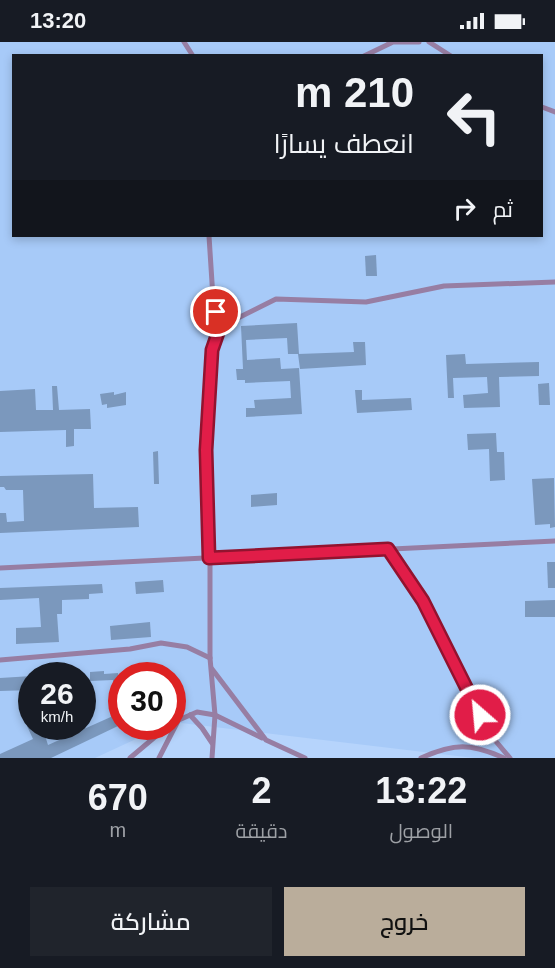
<!DOCTYPE html>
<html lang="ar">
<meta charset="utf-8">
<style>
body{margin:0;font-family:Helvetica,Cairo,sans-serif;background:#20242c;color:#f1f3f6;direction:rtl;height:100vh;display:flex;flex-direction:column;font-size:22px;white-space:nowrap}
*{box-sizing:border-box;margin:0}
p{font-size:20px;color:#9ea1a6}
.icon{flex:none;width:33px;height:33px;fill:none;stroke:currentColor;stroke-width:2;stroke-linecap:round;stroke-linejoin:round}
.map{position:relative;height:716px;overflow:hidden;direction:ltr}
.details{display:flex;flex-direction:column;background:#171b24;flex:1}
.details>*{flex:none}
.banner{position:absolute;left:12px;top:12px;width:531px;height:183px;border-radius:0px;box-shadow:0 3px 9px #0003;direction:rtl;background:#171b24;color:#f1f3f6;overflow:hidden}
.speed{position:absolute;left:18px;top:620px;display:flex;gap:12px;font-size:30px;font-weight:700;text-align:center}
.speed>*{display:grid;place-content:center;width:78px;height:78px;border-radius:50%;background:#171b24;box-shadow:0 3px 9px #0003;line-height:1}
.speed small{font-size:15px;font-weight:400}
.speed .limit{border:9px solid #d22;background:#fff;color:#111}
.pin{position:absolute;display:grid;place-items:center;width:51px;height:51px;color:#fff;margin:-26px;border:3px solid #fff;border-radius:50%;box-shadow:0 2px 6px #0007}
.me{position:absolute;width:66px;margin:-33px;rotate:333deg;stroke-linejoin:round;filter:drop-shadow(0 0 4px #0008)}
.turn{display:flex;align-items:center;gap:21px;height:126px;padding:0 30px;font-size:27px}
.turn .icon{width:78px;height:78px;stroke-width:2.5}
.turn b{display:block;font-size:42px;line-height:51px}
.then{display:flex;align-items:center;height:57px;padding:0 30px;background:#0003;gap:12px;font-size:22px}
.eta{display:flex;justify-content:space-evenly;align-items:center;height:102px;text-align:center}
.eta b{font-size:36px;font-weight:600;line-height:42px}
.cta{display:flex;gap:12px;margin-top:auto;padding:12px 30px}
.cta a{flex:1;height:69px;border-radius:0px;background:#baad9b;color:#111;font-size:24px;font-weight:600;line-height:69px;text-align:center}
.cta a+a{background:#20242c;color:#f1f3f6}
.status{display:flex;justify-content:space-between;align-items:center;height:42px;padding:0 30px;background:#171b24;direction:ltr}
.status svg{height:16px;fill:currentColor}
.map>svg:first-child{display:block}
.built{fill:#a7caf8;fill-rule:evenodd}
.building{fill:#7b98bd}
.lines{fill:none;stroke-linecap:round;stroke-linejoin:round}
.minor{stroke:#977ea3;stroke-width:5}
.route-casing{stroke:#92132f;stroke-width:15}
.route{stroke:#e11d48;stroke-width:10}
</style>
<div class="status"><b>13:20</b><svg viewBox="0 0 49 12"><path d="M0 12V9h3v3zM5 12V6h3v6zM10 12V3h3v9zM15 12V0h3v12zM26 1h20v11H26zM47 4h2v5h-2z"/></svg></div>
<div class="map">
<svg width="555" height="716" viewBox="0 0 555 716">
<rect width="100%" height="100%" fill="#b6d4fc"/>
<!-- built -->
<path class="built" d="M0,0H555V716H474L173,680L172,633H122V684H164L95,716H0ZM14,14H542V194H14ZM32,633H82V684H32Z"/>
<!-- building -->
<g class="building">
<polygon points="376,213 377,234 366,234 365,214"/>
<polygon points="297,281 299,312 288,312 287,296 246,298 247,318 280,316 281,327 299,326 302,372 246,375 246,366 255,366 254,358 291,356 290,339 245,341 245,338 237,338 236,327 243,327 241,284"/>
<polygon points="353,300 365,300 366,323 300,327 298,312 354,310"/>
<polygon points="465,312 466,322 539,320 539,334 499,335 500,365 464,366 463,353 488,351 487,335 453,336 454,356 448,356 446,313"/>
<polygon points="549,341 550,363 539,363 538,342"/>
<polygon points="52,344 57,344 59,368 90,367 91,387 74,387 74,404 66,405 66,388 0,390 0,349 35,347 36,368 53,368"/>
<polygon points="355,348 362,348 362,358 411,356 412,368 357,371"/>
<polygon points="114,350 114,353 126,350 126,363 107,366 107,362 102,363 100,352"/>
<polygon points="496,391 497,410 504,410 505,438 490,439 489,407 468,408 467,392"/>
<polygon points="158,409 159,442 154,442 153,410"/>
<polygon points="93,432 94,466 138,465 139,485 0,491 0,471 6,471 7,480 24,479 23,448 6,448 4,445 0,445 0,434"/>
<polygon points="554,436 555,485 550,486 550,482 535,483 532,437"/>
<polygon points="277,451 277,463 251,465 251,453"/>
<polygon points="547,520 555,520 555,546 548,546"/>
<polygon points="163,538 164,550 136,552 135,540"/>
<polygon points="102,542 103,551 89,552 89,557 62,558 62,572 57,572 59,600 16,602 16,586 41,585 39,556 0,558 0,546"/>
<polygon points="555,558 555,575 525,575 525,559"/>
<polygon points="150,580 151,595 111,598 110,584"/>
<polygon points="104,629 104,632 118,631 120,651 114,651 113,638 90,639 90,630"/>
<polygon points="32,634 32,648 0,649 0,636"/>
<polygon points="113,674 118,684 51,716 0,716 0,712 33,697 27,684 42,684 48,703"/>
</g>
<g class="lines">
<!-- minor -->
<g class="minor">
<polyline points="184,0 193,14"/>
<polyline points="389,0 419,0"/>
<polyline points="429,0 451,14"/>
<polyline points="364,14 391,1"/>
<polyline points="542,65 555,70"/>
<polyline points="209,194 213,256 220,285 212,308 206,408 210,472 210,616 215,673 212,716"/>
<polyline points="220,285 276,257 366,260 444,244 555,240"/>
<polyline points="388,507 423,559 488,690 510,716"/>
<polyline points="0,526 555,499"/>
<polyline points="0,618 130,607 161,601 187,605 210,616"/>
<polyline points="212,627 266,698 305,716"/>
<polyline points="190,673 202,686 212,701"/>
<polyline points="172,681 197,670 215,673 262,696"/>
<polyline points="130,716 168,684"/>
<polyline points="159,716 179,677"/>
<path d="M421,716C454,701 471,701 504,716"/>
</g>
</g>
<g class="lines">
<defs>
<polyline id="route" points="216,270 220,285 212,308 206,408 209,516 388,507 423,559 480,673"/>
</defs>
<!-- route casing -->
<use href="#route" class="route-casing"/>
<!-- route -->
<use href="#route" class="route"/>
</g>
</svg>
<div class="speed"><div>26<small>km/h</small></div><div class="limit">30</div></div>
<div class="pin" style="left:216px;top:270px;background:#d93025"><svg class="icon" aria-label="arrive" viewBox="0 0 24 24"><path d="M6 21V4h12l-3 4 3 4H6"/></svg></div>
<svg class="me" style="left:480px;top:673px" viewBox="-20 -20 40 40"><circle r="17" fill="#e11d48" stroke="#fff" stroke-width="3"/><path d="M0-11L8 9 0 5-8 9z" fill="#fff"/></svg>
<div class="banner">
<div class="turn"><svg class="icon" aria-label="left" viewBox="0 0 24 24"><path d="M17 20v-9H6M10 6l-5 5 5 5"/></svg><div><b>210 m</b>انعطف يسارًا</div></div>
<div class="then">ثم<svg class="icon" aria-label="right" viewBox="0 0 24 24"><path d="M7 20v-9h11M14 6l5 5-5 5"/></svg></div>
</div>
</div>
<section class="details">
<div class="eta">
<div><b>13:22</b><p>الوصول</p></div>
<div><b>2</b><p>دقيقة</p></div>
<div><b>670</b><p>m</p></div>
</div>
<div class="cta"><a>خروج</a><a>مشاركة</a></div>
</section>
